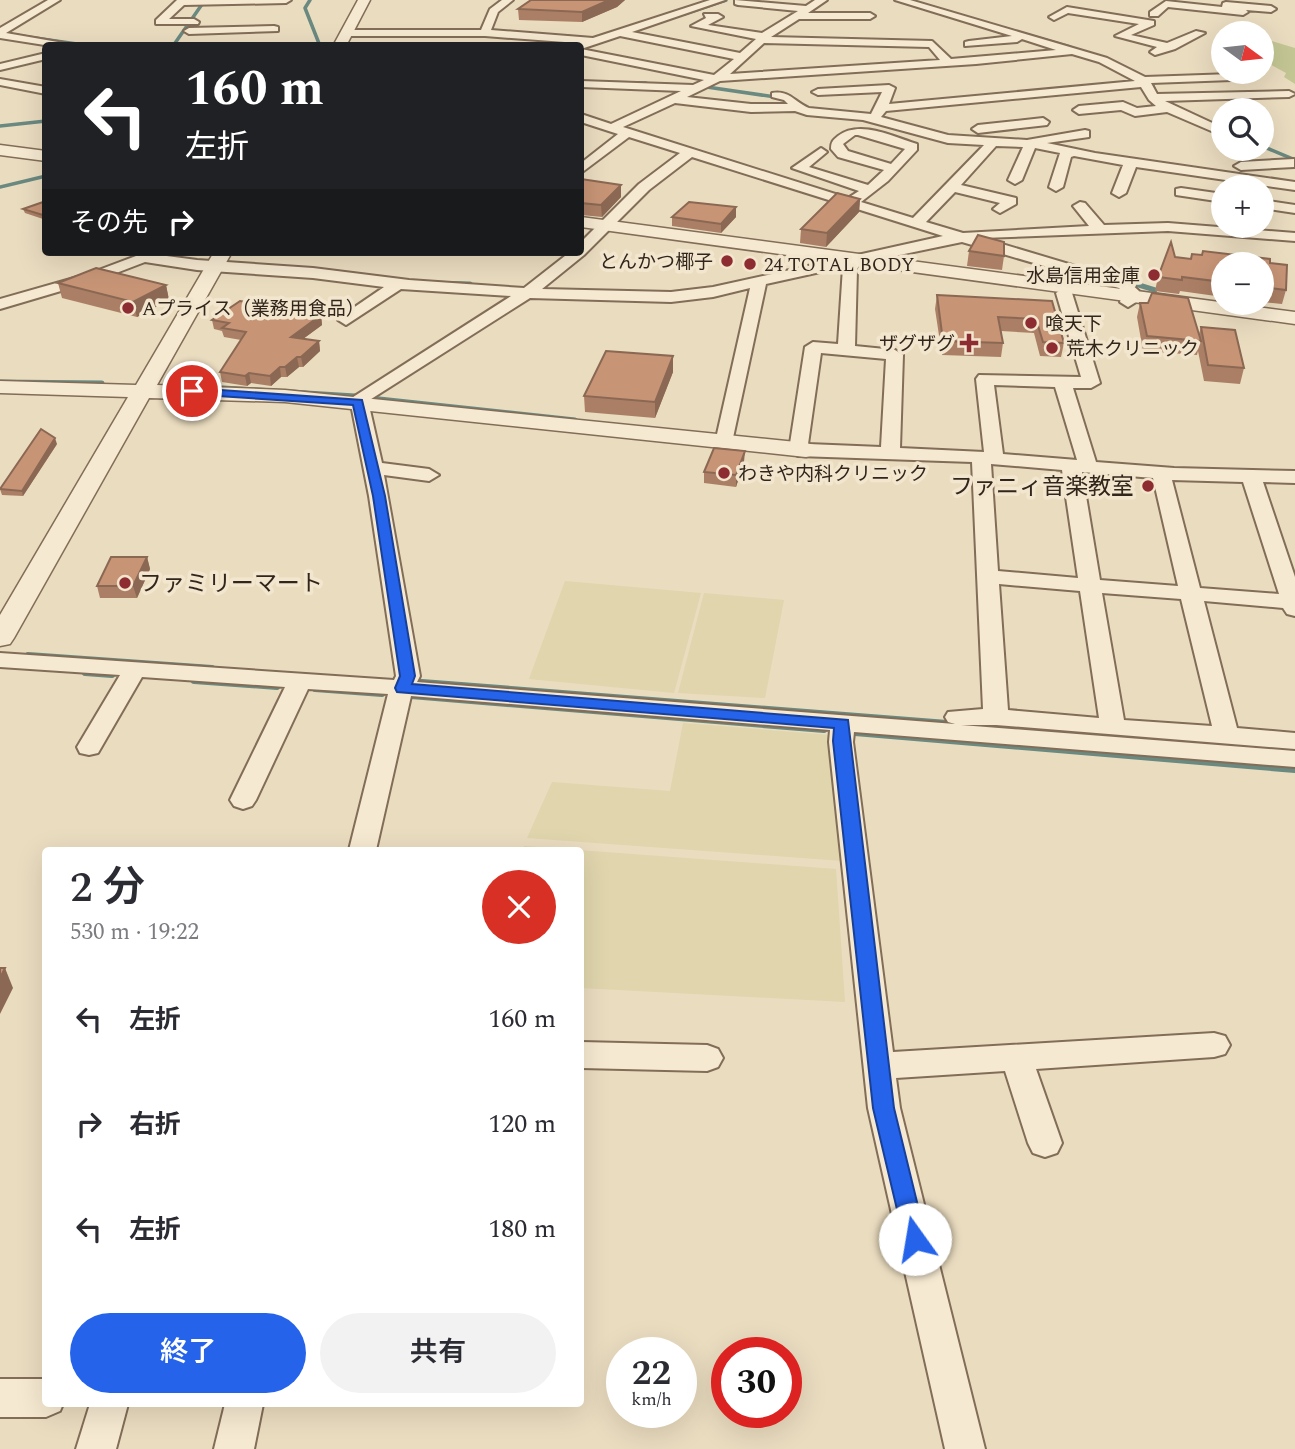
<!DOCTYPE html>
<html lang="ja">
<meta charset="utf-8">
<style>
body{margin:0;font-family:Spectral,"Noto Sans JP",serif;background:#f2f2f3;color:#2b2b33;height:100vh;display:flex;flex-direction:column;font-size:26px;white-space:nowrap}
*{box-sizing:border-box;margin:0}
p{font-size:23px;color:#7c7c81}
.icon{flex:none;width:38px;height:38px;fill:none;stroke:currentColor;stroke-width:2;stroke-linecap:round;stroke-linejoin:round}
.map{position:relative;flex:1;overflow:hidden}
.sheet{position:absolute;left:42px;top:847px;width:542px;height:560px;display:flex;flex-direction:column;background:#fff;border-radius:7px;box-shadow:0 7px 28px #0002}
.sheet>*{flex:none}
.guide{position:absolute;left:42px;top:42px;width:542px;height:214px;border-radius:7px;box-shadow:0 7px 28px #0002;background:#202124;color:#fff;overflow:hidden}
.needle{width:46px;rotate:105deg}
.fabs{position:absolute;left:1211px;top:21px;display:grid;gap:14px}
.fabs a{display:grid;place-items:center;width:63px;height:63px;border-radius:50%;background:#fff;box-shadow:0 7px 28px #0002;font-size:35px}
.speed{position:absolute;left:606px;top:1337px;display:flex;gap:14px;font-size:35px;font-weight:700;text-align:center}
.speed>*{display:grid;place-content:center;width:91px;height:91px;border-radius:50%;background:#fff;box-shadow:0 7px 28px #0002;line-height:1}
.speed small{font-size:18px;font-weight:400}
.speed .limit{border:10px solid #d22;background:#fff;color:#111}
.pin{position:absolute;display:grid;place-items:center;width:60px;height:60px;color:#fff;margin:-30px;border:4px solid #fff;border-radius:50%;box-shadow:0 2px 7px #0007}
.me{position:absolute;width:77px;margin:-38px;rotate:347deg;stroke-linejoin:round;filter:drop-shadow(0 0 5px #0008)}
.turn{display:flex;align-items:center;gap:24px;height:147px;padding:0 28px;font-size:32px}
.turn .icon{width:91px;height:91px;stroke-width:2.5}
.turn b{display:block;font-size:49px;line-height:60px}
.then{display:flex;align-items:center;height:66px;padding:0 28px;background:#0003;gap:14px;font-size:26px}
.round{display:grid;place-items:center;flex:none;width:74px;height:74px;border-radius:37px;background:#f2f2f3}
.head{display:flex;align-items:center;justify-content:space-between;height:119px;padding:0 28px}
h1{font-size:42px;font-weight:600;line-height:52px}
.action{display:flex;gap:14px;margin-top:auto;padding:14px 28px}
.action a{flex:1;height:80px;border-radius:42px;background:#2563eb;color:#fff;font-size:28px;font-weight:600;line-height:80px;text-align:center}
.action a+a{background:#f2f2f3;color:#2b2b33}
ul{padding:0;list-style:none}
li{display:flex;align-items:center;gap:21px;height:105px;padding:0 28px}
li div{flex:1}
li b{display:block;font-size:26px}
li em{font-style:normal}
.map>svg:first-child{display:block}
.farmland{fill:#e0d5ad}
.green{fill:#c4c794}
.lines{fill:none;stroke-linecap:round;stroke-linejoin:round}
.stream-far3{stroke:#6a8980;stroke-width:3.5}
.stream-far2{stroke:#6a8980;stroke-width:5}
.stream-far1{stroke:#6a8980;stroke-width:6}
.stream{stroke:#6a8980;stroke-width:8}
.minor-casing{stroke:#826d58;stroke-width:4}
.tertiary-casing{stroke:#826d58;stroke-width:3}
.minor{fill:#f6e9d1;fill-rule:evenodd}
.tertiary{fill:#f6e9d1;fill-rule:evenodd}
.wall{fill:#ab7f65}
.shaded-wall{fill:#8b6853}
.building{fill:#c79476;stroke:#8b6853;stroke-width:2}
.route{fill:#2563eb;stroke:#184099;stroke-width:2}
.poi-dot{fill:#8d2c31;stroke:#f3e6ce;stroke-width:2.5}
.labels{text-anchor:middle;stroke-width:7;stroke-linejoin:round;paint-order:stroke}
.far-poi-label{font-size:19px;fill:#32261c;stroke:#f3e6ce;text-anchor:start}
.poi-label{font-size:23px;fill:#32261c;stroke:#f3e6ce;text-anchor:end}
</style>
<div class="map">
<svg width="1295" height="1449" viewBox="0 0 1295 1449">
<rect width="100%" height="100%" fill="#eadcbf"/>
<!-- farmland -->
<g class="farmland">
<polygon points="565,581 701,593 674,693 529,679"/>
<polygon points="704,593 784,600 765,698 678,693"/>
<polygon points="683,723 830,735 843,861 527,838 552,782 670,791"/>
<polygon points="524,846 836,869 845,1002 581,988 581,850 522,850"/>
</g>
<!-- green -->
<polygon class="green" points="1268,40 1295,48 1295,84 1284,77 1286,73 1262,60 1262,43"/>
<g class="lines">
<!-- stream-far3 -->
<g class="stream-far3">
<polyline points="310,0 305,8 320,46"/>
<polyline points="684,14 726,0"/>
<polyline points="1004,28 1070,47"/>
<polyline points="0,33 91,46"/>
<polyline points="173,46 205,0"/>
<polyline points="1111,61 1151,81 1157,96"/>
<polyline points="581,82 646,83"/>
<polyline points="700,86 782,98"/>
<polyline points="0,126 46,121"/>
<polyline points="1262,146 1295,160"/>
<polyline points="0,187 46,176"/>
<polyline points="1122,280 1132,283"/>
<polyline points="423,283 428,283"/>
</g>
<!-- stream-far2 -->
<g class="stream-far2">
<polyline points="1126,281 1155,290"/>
<polyline points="423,283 470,284"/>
<polyline points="0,382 102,383"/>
<polyline points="174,385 355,396"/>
<polyline points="370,398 575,420"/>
</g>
<!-- stream-far1 -->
<g class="stream-far1">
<polyline points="28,655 212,668"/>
<polyline points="85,673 112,675"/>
<polyline points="194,681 277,687"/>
<polyline points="409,681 1076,733"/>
<polyline points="315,689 382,694"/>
<polyline points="411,696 824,730"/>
<polyline points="855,732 866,733"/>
</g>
<!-- stream -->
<g class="stream">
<polyline points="1053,731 1295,750"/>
<polyline points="855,732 1295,769"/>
</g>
<defs>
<g id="minor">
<polygon points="48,0 60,0 6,33 81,46 51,46 0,38 0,28"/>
<polygon points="177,0 291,0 286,3 184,5 169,19 194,19 199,22 198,24 156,24 156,20"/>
<path d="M502,0H513L498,12L491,30L593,38L710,0H725L632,32L740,53L756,39L691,26L706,18L704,14H718L723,17L708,25L762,33L798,11L738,5L735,4V0L806,6L815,0H827L808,13H870L875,16L870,19H799L771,37L932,41L951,59L1056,50L1022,39L1017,42L965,46V42L969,41L1012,36L895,0H910L1107,58L1145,77L1232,74L1238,77L1232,80L1151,83L1157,94L1289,91L1295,94L1289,97L1165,101L1223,128V136L1167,112L1135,116L1121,110L1079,114L1073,110L1079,106L1123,102L1137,108L1156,106L1149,100L1141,87L886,111L881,117L948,135L1027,140L1085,130L1089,131V137L1047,143L1095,153L1295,182V190L1136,167L1126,193L1119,197L1112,193L1123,165L1074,156L1071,157L1063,187L1056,191L1049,187L1060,153L1035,148L1022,180L1015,184L1008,180L1023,147L996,146L961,185L1016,198V204L1000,213L993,209L1000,203L955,192L926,222L963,233L1089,226L1073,206L1080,202L1085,203L1104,225L1168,223L1295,233V241L1168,231L982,238L1129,282L1139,291L1136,302L1128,307L1120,302L1123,292L1119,288L962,242L861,263L857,269L855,346L895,350L903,355L900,448L984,452L976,379L979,375L1081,377L1056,293L1064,288L1072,293L1100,383L1091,388H1073L1096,462L1174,468L1295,471V483L1263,482L1295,577V616L1287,614L1283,608L1204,601L1237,728L1295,733V749L996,725H961L1295,751V767L854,732L853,742L893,1052L1214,1033L1225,1036L1230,1045L1225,1054L1214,1057L1036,1069L1062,1143L1057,1153L1045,1157L1033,1153L1028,1143L1005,1071L896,1078L900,1108L985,1449H945L868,1108L829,742L830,730L411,696L376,850H349L388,694L308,689L256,800L252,806L243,809L234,806L230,800L285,687L142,677L98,753L89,755L80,753L77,747L120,675L0,667V653L394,680L396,676L369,496L350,399L511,296L401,289L346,325L338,320L340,317L384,287L313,278L197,270L145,262L98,280L0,309V299L88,274L144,253L197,260L313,268L409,280L524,288L570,252H581V242L639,184L680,153L629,137L581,173V163L618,134L581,122V114L611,124L681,91L581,87V81L693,85L704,80L581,55V46H575L578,43L485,36H346L341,33L346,30H481L490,9ZM620,36L734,59L714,75L581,49ZM764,43L929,47L940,60L730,74ZM1072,54L1099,62L1135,81L889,104L895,88L889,85L818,89L812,92L818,95L882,92L871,114L809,108C794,102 790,90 772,93V97L784,100L788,104H751L687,97L720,81L976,64ZM675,103L751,112L795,111L807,115L863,120L948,143L984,145L913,218L861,202L888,181L917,150V144C894,137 860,119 838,136C833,140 831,142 831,149L838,157L884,170L868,185L809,167L827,152L821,148L792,168L859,191L848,198L623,127ZM855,135H858L905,149L891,164L848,151L843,144ZM692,157L943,236L713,287L671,292L542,289L584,255L649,190ZM843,267L838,344L813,342L805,347L789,450L798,456L972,462L983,709L948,712L945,717L948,722L955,724L417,682L420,676L384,475L429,481L439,475L429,469L382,463L368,401L530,298L671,302L713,297L750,288L715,443L717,447H731L766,284ZM821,353L886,359L881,447L808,444ZM994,385L1055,387L1077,460L1003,454ZM991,464L1062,470L1078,578L998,571ZM1082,472L1153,478L1178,586L1100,580ZM1172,480L1243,482L1279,594L1200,588ZM999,584L1080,591L1099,718L1008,710ZM1102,593L1181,599L1212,726L1124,720Z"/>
<polygon points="1166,1 1222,7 1223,3 1226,2 1271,6 1276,9 1271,12 1246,10 1248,12 1243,15 1168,7 1158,16 1150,16 1150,12"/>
<polygon points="1067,7 1154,21 1154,25 1131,35 1167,43 1196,31 1205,33 1175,49 1155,55 1150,52 1157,47 1115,36 1139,24 1068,13 1054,20 1049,17"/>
<polygon points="274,26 278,27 278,31 189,34 184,31 189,28"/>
<polygon points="46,53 46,59 0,70 0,64"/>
<polygon points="0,79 46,87 46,94 0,85"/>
<polygon points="1043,118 1049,122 1047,125 978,133 972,129 978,125"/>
<polygon points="1294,159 1294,167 1241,170 1234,166 1241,162"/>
<polygon points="1181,188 1223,194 1223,202 1176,195 1176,189"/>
<polygon points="1262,200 1295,205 1295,213 1262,208"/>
<polygon points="581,1042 707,1045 718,1049 723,1058 718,1067 707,1071 581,1068"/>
<polygon points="0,1379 46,1379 46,1404 63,1404 60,1411 46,1417 0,1417"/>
<polygon points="90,1404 128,1404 116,1449 76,1449"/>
<polygon points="225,1404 263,1404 254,1449 214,1449"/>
</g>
<g id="tertiary">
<polygon points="358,0 370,0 346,46 333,46"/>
<polygon points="0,145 46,151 46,161 0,155"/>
<polygon points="581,217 1295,312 1295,324 581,227"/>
<polygon points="214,252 232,252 157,385 285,390 806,443 814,445 817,450 814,455 806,457 285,402 149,398 14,638 10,644 0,646 0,615 128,397 0,393 0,381 136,385"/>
</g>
</defs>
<!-- minor casing -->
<use href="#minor" class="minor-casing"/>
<!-- tertiary casing -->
<use href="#tertiary" class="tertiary-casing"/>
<!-- minor -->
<use href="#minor" class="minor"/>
<!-- tertiary -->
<use href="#tertiary" class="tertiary"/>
</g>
<!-- wall -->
<g class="wall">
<polygon points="531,0 625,0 617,7 582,22 519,20 518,9"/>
<polygon points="581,179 621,185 621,197 602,217 581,215"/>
<polygon points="860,199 859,212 826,247 800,243 801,229"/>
<polygon points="46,201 46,220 25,213 23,209"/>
<polygon points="736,207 736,217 721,233 672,226 672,217"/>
<polygon points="969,251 1004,256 1002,270 967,266"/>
<polygon points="160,252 183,252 177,255"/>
<polygon points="1175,257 1190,259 1270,263 1286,290 1282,304 1262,302 1262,264 1223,264 1223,297 1180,291 1179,294 1155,291 1158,277"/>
<polygon points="58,283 166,285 169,300 137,317 62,298"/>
<polygon points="937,295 1052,301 1064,343 1061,357 1040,356 1034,333 1001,331 1003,343 1001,357 942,355 935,309"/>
<polygon points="1140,303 1199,334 1201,327 1244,368 1240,384 1204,381 1198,351 1197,355 1143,351 1137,317"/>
<polygon points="321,315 322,325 303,339 319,341 320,351 303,367 299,367 287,377 281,377 271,386 251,383 247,386 222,382 220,372 241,340 224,337 222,331 214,329 212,320"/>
<polygon points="673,356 673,372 655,418 585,412 584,396"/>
<polygon points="57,444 23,496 2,495 0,489"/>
<polygon points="744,462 736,487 704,483 704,472"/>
<polygon points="147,557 150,569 137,598 100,598 97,586"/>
</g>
<!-- shaded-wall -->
<g class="shaded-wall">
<polygon points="609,0 625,0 617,7 582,22 582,12"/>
<polygon points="621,185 621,197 602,217 601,205"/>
<polygon points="860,199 859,212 826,247 827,233"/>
<polygon points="736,207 736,217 721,233 721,224"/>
<polygon points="166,285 169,300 137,317 133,302"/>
<polygon points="321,315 322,325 292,347 291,337"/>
<polygon points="319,341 320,351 303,367 301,357"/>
<polygon points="673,356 673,372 655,418 655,402"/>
<polygon points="297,357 299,367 287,377 285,367"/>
<polygon points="280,367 281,377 271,386 270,376"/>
<polygon points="249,373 251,383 247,386 245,376"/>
<polygon points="55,438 57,444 23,496 22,491"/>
<polygon points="745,451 744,462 736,487 736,475"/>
<polygon points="147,557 150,569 137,598 133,586"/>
<polygon points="5,968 13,988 0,1014 0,978"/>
</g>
<!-- building -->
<g class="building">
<polygon points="531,0 609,0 582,12 518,9"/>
<polygon points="581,179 621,185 601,205 581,203"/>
<polygon points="837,193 860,199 827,233 801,229"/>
<polygon points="46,201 46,216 23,209"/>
<polygon points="689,202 736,207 721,224 672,217"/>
<polygon points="978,235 1004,242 1004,256 969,251"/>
<polygon points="1171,242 1175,257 1191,259 1192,254 1202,255 1203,251 1270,259 1270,263 1287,265 1286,290 1262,287 1262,264 1223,264 1223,282 1182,277 1182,280 1158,277"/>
<polygon points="96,268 166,285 133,302 58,283"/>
<polygon points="1152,293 1188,298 1201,341 1147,336 1140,303 1148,303"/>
<polygon points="937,295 1052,301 1064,343 1043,342 1036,319 998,317 1003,343 943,341"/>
<polygon points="240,301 321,315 291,337 319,341 301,357 297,357 285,367 280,367 270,376 249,373 245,376 220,372 246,332 222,328 229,323 212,320"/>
<polygon points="1201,327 1235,330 1244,368 1208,365"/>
<polygon points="606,351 673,356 655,402 584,396"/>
<polygon points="41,429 55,438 22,491 0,489"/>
<polygon points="714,448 745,451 736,475 704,472"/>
<polygon points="111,557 147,557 133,586 97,586"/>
<polygon points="0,968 5,968 0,978"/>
</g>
<!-- route -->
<polygon class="route" points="192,388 362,400 385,496 415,676 412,684 848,720 894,1108 926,1239 923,1246 915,1249 907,1246 904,1239 873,1108 833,741 834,728 397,692 395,688 400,676 373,496 353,405 188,394 186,391"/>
<!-- markers -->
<g class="poi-dot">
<circle cx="727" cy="261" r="7"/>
<circle cx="750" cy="264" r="7"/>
<circle cx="1154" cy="275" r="7"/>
<circle cx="128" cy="308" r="7"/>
<circle cx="1031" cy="323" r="7"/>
<path d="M965.5 332.5h7v7h7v7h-7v7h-7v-7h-7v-7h7z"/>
<circle cx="1052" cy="348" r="7"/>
<circle cx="724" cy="473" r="7"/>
<circle cx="1148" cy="486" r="7"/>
<circle cx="125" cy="583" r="7"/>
</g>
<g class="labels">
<!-- far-poi labels -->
<g class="far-poi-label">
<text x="713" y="268" text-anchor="end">とんかつ椰子</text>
<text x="764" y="271">24 TOTAL BODY</text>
<text x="1140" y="282" text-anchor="end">水島信用金庫</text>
<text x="142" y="315">Aプライス（業務用食品）</text>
<text x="1045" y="330">喰天下</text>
<text x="955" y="350" text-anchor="end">ザグザグ</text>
<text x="1066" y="355">荒木クリニック</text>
<text x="738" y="480">わきや内科クリニック</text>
</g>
<!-- poi labels -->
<g class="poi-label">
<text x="1134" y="494">ファニィ音楽教室</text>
<text x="139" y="591" text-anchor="start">ファミリーマート</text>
</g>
</g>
</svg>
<div class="fabs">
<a><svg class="needle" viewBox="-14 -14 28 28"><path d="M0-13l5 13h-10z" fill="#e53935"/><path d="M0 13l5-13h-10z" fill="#7c7c81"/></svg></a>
<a><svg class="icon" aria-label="search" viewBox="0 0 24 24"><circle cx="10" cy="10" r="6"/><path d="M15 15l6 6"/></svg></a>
<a>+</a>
<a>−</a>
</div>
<div class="speed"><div>22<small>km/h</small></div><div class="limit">30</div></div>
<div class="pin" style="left:192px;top:391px;background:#d93025"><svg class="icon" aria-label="arrive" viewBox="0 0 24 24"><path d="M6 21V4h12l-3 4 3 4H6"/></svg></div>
<svg class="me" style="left:915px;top:1239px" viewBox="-20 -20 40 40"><circle r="19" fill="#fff"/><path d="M0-13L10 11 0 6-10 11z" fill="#2563eb"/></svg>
<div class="guide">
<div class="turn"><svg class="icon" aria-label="left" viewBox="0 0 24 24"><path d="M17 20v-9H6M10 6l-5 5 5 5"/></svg><div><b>160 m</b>左折</div></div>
<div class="then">その先<svg class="icon" aria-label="right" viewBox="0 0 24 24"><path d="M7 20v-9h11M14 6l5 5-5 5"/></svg></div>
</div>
<section class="sheet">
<div class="head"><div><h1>2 分</h1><p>530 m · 19:22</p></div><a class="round" style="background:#d93025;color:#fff"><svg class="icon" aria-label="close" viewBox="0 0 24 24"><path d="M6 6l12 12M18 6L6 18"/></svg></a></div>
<ul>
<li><svg class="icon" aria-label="left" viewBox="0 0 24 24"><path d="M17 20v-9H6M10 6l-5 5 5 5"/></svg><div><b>左折</b></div><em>160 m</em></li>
<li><svg class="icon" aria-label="right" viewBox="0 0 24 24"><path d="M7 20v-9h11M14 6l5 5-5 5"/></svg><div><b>右折</b></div><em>120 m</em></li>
<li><svg class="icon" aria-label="left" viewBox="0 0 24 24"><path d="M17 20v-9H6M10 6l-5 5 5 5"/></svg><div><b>左折</b></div><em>180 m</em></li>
</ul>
<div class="action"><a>終了</a><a>共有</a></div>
</section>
</div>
